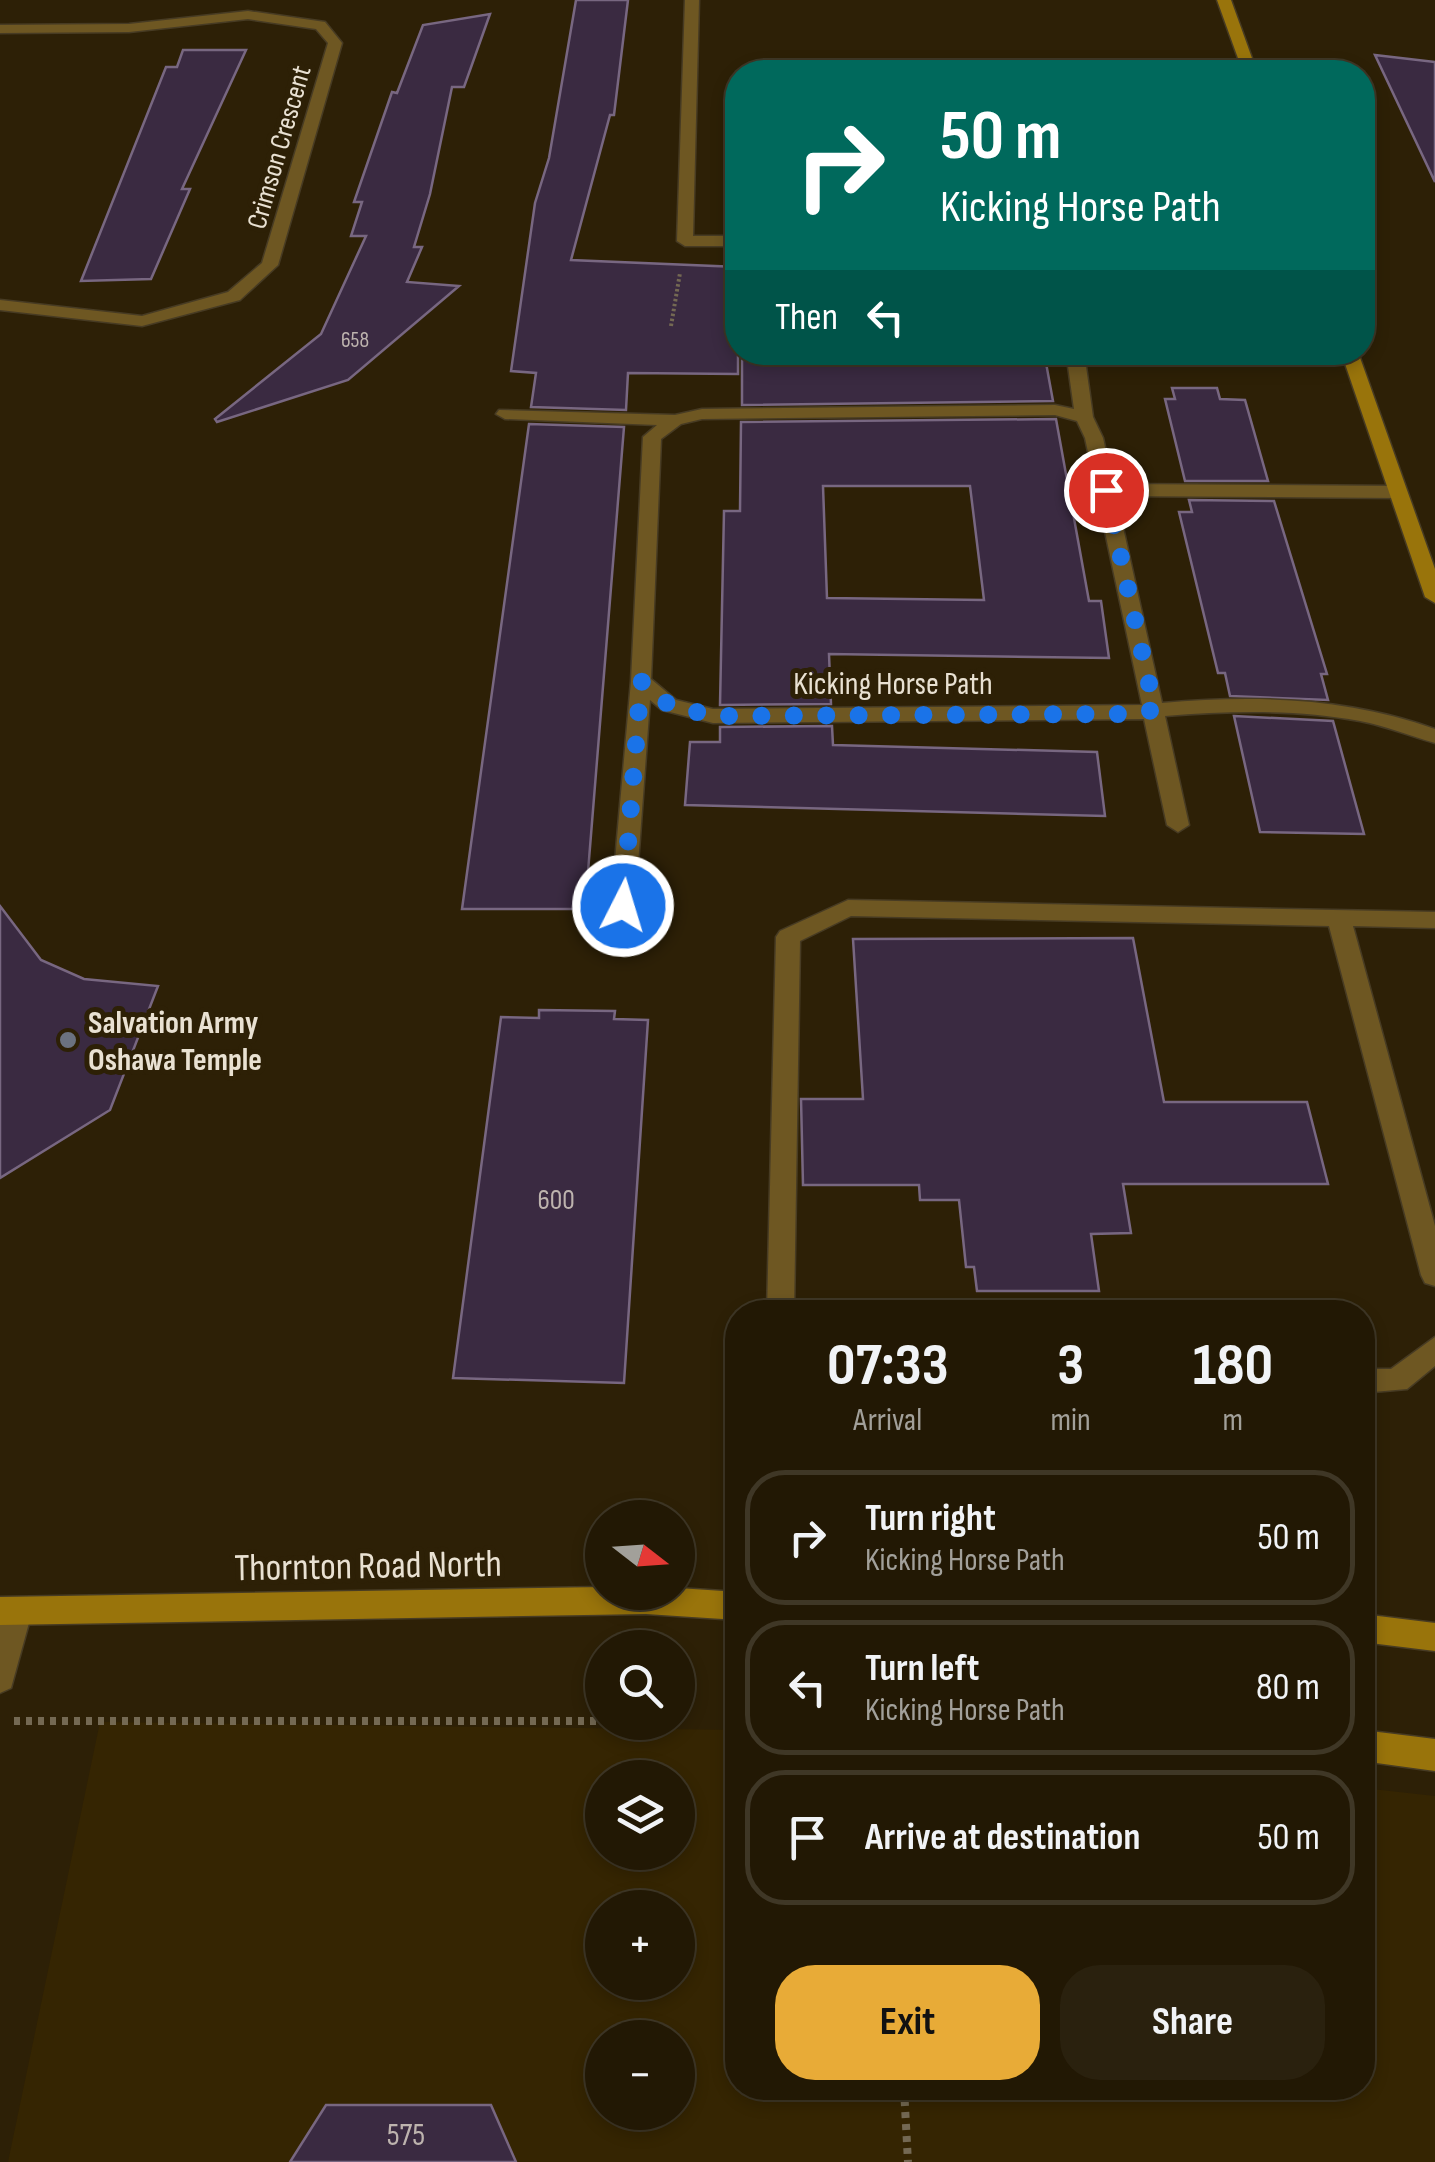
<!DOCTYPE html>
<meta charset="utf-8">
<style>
body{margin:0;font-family:"Sofia Sans Condensed",sans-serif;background:#2a210e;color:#f1f3f6;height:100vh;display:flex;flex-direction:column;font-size:38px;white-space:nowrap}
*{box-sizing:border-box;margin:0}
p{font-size:32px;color:#a2a09a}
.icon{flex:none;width:55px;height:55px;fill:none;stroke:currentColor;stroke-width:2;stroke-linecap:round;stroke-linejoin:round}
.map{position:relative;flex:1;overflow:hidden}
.panel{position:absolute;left:725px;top:1300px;width:650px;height:800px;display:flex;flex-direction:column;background:#221804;border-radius:40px;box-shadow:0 5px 15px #0003,0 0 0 2px #3f3726}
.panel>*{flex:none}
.banner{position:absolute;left:725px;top:60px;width:650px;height:305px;border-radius:40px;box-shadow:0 5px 15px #0003,0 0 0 2px #3f3726;background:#00695c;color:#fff;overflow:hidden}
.needle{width:65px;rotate:107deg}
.controls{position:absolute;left:585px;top:1500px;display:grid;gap:20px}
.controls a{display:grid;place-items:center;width:110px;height:110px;border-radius:50%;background:#221804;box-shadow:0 5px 15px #0003,0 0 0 2px #3f3726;font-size:50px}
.pin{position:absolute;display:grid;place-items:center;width:85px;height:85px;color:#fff;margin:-42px;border:5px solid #fff;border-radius:50%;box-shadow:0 2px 10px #0007}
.me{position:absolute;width:110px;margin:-55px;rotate:5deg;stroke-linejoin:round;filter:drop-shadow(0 0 8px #0008)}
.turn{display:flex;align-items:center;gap:35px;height:210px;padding:0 50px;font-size:45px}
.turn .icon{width:130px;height:130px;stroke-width:2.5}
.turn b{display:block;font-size:70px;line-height:85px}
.then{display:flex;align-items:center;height:95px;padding:0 50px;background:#0003;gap:20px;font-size:38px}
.eta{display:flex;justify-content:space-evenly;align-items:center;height:170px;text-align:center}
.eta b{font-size:60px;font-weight:700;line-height:70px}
.action{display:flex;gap:20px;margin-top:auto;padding:20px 50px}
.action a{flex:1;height:115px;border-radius:40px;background:#e8ab37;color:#111;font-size:40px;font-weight:700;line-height:115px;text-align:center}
.action a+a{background:#2a210e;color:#f1f3f6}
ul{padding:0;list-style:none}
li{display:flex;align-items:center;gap:30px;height:135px;margin:0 20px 15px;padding:0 30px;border:5px solid #3f3726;border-radius:40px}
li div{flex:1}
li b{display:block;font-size:38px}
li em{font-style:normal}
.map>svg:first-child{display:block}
.built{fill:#352502;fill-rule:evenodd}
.building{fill:#3a2a41;stroke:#786781;stroke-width:2.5;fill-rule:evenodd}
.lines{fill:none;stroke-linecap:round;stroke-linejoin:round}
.service-casing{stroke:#473b23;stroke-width:3}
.minor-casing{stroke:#473b23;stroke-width:3}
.secondary-casing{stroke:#473b23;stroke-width:3}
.path-far1{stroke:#746953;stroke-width:4;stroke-dasharray:2.5 2.5;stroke-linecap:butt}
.path{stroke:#746953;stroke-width:8;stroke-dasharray:6 6;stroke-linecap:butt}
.service{fill:#6e5722;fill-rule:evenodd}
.minor{fill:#6e5722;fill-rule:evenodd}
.secondary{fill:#99740b;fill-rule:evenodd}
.route{stroke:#1a73e8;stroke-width:18;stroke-dasharray:0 32.4}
.worship-dot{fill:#6b7280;stroke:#2d2006;stroke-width:4}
.labels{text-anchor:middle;stroke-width:10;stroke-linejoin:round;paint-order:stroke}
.far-number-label{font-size:22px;fill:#bdb3ae}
.far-street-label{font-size:28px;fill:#e9e1d2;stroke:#2d2006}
.number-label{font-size:28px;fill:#bdb3ae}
.street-label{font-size:32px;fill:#e9e1d2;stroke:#2d2006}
.poi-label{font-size:32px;font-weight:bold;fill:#e9e1d2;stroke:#2d2006;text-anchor:start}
.near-number-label{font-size:32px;fill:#bdb3ae}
.near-street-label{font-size:38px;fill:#e9e1d2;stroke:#2d2006}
</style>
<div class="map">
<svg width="1435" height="2162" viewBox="0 0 1435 2162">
<rect width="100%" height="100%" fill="#2d2006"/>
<!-- built -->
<path class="built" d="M100,1722L737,1730L738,2088H1362L1363,1788L1435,1796V2162H8ZM602,1778H678V1852H602ZM602,1908H678V1982H602ZM602,2038H678V2112H602Z"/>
<!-- building -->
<g class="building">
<polygon points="576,0 628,0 614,115 610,115 571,260 738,267 738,374 628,373 626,410 531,407 536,373 511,371 535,203 549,158"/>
<polygon points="490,14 464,87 452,87 430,194 414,247 422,247 407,282 459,286 348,380 217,422 215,419 321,334 366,236 351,236 362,202 354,202 392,92 397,93 423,25"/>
<polygon points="183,50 246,50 182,189 190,189 151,279 81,281 166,67 177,67"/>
<polygon points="1375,55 1435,62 1435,182"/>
<polygon points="742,352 1044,352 1053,401 742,405"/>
<polygon points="1172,388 1217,388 1220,399 1245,400 1268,481 1185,481 1165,399 1175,399"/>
<path d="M1056,419L1089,601H1101L1109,658L829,654L831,704L720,705L724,511H740L741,422ZM823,486H970L984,600L827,598Z"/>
<polygon points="529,424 624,427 585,909 462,909"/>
<polygon points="1189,500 1274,501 1327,674 1321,674 1328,700 1230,696 1225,673 1218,673 1179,512 1192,512"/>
<polygon points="1234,716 1333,721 1364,834 1260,832"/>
<polygon points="832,726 833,745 1097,752 1105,816 685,805 690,742 720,742 720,727"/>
<polygon points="0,906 41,960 84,979 158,986 110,1110 0,1178"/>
<polygon points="1133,938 1164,1102 1307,1102 1328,1184 1123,1184 1131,1233 1091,1234 1099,1291 977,1291 974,1267 966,1267 959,1200 920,1200 919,1185 803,1185 801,1099 863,1099 853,939"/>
<polygon points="539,1010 615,1011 614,1019 648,1020 624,1383 453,1378 501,1017 539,1018"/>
<polygon points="326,2105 491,2105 516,2162 290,2162"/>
</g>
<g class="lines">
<defs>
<g id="service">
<polygon points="685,0 699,0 693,236 738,236 738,246 685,246 677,241"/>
<polygon points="848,900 1435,912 1435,928 1353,926 1435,1226 1435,1286 1425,1283 1421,1275 1329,926 851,916 800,941 794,1312 767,1312 776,937 780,931"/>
<polygon points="1435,1337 1435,1366 1407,1389 1362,1393 1362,1369 1391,1369"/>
</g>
<g id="minor">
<polygon points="248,11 325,22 342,43 278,265 240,300 142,326 0,310 0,300 142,316 228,292 262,263 328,43 316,29 248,19 129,32 0,33 0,25 129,24"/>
<path d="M1066,352H1084L1093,417L1103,438L1113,484L1398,486L1407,492L1398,498L1116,496L1162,703C1255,695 1346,697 1435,729V743C1410,736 1386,726 1360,721C1295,709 1230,711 1165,716L1189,825L1178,832L1167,825L1144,719L713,723L662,710L650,700L635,906L623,914L615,912L611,906L631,681L643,437L657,425L505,419L496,414L499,410L675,415L702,409L1055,405L1074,409ZM1055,415L1077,421L1085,438L1142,705L713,709L676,700L651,679L661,439L681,424L702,419Z"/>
<polygon points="17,1598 28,1602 32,1612 11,1688 0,1693 0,1618 6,1602"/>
</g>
<g id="secondary">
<polygon points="1217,0 1231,0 1257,72 1243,72"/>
<polygon points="1341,352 1358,352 1435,569 1435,603 1425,597"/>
<polygon points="602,1587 602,1592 678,1592 678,1588 738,1592 738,1620 646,1614 0,1625 0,1597"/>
<polygon points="1362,1614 1435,1623 1435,1651 1362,1642"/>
<polygon points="1362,1730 1435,1739 1435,1771 1362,1761"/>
</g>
</defs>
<!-- service casing -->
<use href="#service" class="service-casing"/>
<!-- minor casing -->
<use href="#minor" class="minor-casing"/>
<!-- secondary casing -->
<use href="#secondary" class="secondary-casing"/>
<!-- path-far1 -->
<g class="path-far1">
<polyline points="1038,61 1045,72"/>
<polyline points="671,326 680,273"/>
</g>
<!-- path -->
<g class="path">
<polyline points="14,1721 602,1721"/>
<polyline points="904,2088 908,2162"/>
</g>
<!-- service -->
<use href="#service" class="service"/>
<!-- minor -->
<use href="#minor" class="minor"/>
<!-- secondary -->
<use href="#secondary" class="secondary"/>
</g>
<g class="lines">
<!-- route -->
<polyline class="route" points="623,906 641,681 669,705 713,716 1126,714 1155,710 1106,490"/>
</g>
<!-- markers -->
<circle class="worship-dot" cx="68" cy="1040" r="10"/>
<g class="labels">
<!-- far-number labels -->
<g class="far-number-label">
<text x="355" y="347">658</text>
</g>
<!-- far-street labels -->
<g class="far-street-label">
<text transform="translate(278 147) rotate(-74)" y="10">Crimson Crescent</text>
</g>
<!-- number labels -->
<g class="number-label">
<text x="556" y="1209">600</text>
</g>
<!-- street labels -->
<g class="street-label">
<text x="893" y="694">Kicking Horse Path</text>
</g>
<!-- poi labels -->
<g class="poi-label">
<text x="88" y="1033">Salvation Army<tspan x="88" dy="37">Oshawa Temple</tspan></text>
</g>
<!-- near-number labels -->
<g class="near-number-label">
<text x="406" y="2145">575</text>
</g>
<!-- near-street labels -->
<g class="near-street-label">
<text transform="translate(368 1565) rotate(-1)" y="13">Thornton Road North</text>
</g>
</g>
</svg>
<div class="controls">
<a><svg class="needle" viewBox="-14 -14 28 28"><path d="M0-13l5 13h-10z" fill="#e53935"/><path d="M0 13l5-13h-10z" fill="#a2a09a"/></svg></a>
<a><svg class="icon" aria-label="search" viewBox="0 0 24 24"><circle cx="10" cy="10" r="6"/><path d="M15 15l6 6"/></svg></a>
<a><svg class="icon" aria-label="layers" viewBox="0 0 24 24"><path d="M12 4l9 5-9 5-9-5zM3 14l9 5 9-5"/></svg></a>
<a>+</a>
<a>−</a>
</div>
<div class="pin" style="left:1106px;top:490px;background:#d93025"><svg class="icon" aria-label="arrive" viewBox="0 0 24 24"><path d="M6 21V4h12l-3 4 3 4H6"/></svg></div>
<svg class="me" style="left:623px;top:906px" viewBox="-20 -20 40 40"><circle r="17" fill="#1a73e8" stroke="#fff" stroke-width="3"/><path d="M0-11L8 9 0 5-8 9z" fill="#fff"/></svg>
<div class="banner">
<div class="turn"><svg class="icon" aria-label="right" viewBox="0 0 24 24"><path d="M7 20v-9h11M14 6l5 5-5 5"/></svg><div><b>50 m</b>Kicking Horse Path</div></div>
<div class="then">Then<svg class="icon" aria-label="left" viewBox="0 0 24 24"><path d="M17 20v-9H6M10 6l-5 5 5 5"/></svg></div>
</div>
<section class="panel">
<div class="eta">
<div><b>07:33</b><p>Arrival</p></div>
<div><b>3</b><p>min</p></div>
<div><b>180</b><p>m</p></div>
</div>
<ul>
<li><svg class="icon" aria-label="right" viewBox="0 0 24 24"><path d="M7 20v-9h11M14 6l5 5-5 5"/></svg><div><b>Turn right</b><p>Kicking Horse Path</p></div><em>50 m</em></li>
<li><svg class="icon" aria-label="left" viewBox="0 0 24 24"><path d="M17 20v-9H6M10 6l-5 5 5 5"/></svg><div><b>Turn left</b><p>Kicking Horse Path</p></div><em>80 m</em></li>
<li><svg class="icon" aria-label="arrive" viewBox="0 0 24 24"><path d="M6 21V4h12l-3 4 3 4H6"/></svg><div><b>Arrive at destination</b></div><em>50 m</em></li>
</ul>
<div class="action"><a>Exit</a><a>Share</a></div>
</section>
</div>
